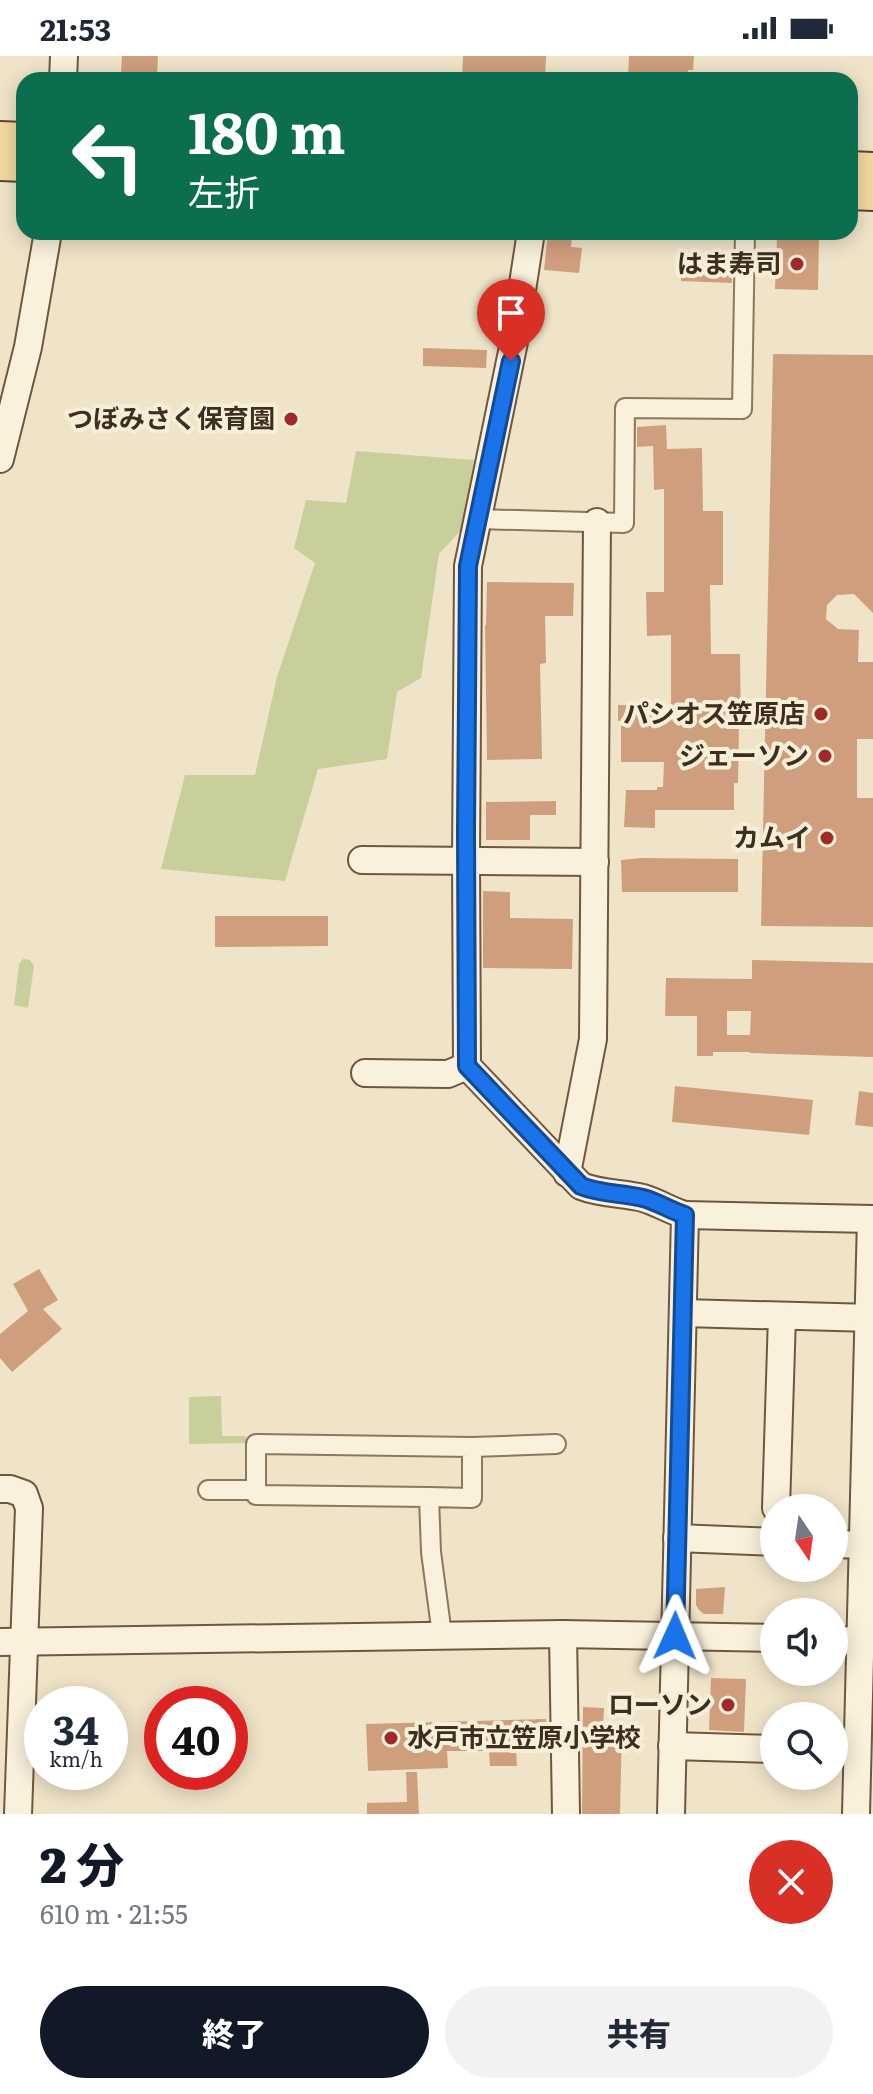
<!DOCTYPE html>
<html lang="ja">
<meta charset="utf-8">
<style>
body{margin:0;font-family:Literata,"Noto Sans JP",serif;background:#f2f2f3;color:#1f2937;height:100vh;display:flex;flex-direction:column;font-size:30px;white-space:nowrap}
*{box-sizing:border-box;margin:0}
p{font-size:26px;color:#747a83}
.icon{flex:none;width:44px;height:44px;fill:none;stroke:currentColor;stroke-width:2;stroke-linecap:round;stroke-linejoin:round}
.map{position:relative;height:1758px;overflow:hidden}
.details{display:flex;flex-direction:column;background:#fff;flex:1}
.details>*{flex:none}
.top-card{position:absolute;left:16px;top:16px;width:842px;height:168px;border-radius:24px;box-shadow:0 4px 20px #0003;background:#0b6e4f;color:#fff;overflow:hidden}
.needle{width:52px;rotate:167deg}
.fabs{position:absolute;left:760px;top:1438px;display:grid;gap:16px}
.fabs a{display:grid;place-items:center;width:88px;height:88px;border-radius:50%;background:#fff;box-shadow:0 4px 20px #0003;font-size:40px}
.speed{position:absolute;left:24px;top:1630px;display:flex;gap:16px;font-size:40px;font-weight:700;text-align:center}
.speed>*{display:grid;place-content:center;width:104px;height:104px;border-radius:50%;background:#fff;box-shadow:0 4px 20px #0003;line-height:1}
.speed small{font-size:20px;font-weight:400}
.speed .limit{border:12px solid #d22;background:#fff;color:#111}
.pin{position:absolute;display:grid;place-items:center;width:68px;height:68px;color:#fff;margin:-82px -34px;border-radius:50% 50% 50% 0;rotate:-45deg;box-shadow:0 0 8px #0007}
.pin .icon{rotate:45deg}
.me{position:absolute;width:88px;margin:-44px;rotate:1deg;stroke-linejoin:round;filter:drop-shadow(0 0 6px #0008)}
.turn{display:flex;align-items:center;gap:28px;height:168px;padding:0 40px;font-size:36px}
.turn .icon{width:104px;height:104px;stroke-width:2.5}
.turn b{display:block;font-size:56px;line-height:68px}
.round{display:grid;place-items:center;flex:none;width:84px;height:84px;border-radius:42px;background:#f2f2f3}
.headline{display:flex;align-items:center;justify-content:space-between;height:136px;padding:0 40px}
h1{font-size:48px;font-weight:800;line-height:60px;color:#111827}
.cta{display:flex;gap:16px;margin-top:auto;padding:16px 40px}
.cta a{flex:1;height:92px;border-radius:48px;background:#111827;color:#fff;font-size:32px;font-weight:800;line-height:92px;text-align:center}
.cta a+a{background:#f2f2f3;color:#1f2937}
.status{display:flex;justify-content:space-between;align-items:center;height:56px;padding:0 40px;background:#fff;direction:ltr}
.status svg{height:22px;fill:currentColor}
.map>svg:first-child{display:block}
.green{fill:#c9cf9b}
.building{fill:#cf9f7d;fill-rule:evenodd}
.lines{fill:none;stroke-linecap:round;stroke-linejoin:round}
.street-casing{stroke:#8d765c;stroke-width:22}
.secondary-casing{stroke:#6f573f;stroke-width:30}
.primary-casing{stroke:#5b4430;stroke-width:34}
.street{stroke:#faf1dc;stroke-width:18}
.secondary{stroke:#faf1dc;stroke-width:26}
.primary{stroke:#f3d9a0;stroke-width:30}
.route-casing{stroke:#114b97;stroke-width:20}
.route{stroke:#1a73e8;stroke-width:14}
.poi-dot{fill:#9e2a2b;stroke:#f7eed8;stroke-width:3}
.labels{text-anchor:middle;stroke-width:8;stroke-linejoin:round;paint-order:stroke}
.poi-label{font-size:26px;font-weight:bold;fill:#3d2e20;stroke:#f7eed8;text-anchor:end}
</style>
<div class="status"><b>21:53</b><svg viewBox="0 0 49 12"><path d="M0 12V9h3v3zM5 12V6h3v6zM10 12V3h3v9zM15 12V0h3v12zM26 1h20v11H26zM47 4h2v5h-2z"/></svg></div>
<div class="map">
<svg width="873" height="1758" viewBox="0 0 873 1758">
<rect width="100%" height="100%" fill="#f0e4c8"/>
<!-- green -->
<g class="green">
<polygon points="356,395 474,404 463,472 439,498 421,622 397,636 387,703 318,713 285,825 161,813 185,719 255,719 277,621 315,507 294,492 306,444 346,447"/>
<polygon points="23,903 30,904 34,910 28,952 14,949 19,908"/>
<polygon points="221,1340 222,1380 246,1380 247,1387 189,1388 189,1341"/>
</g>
<!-- building -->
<g class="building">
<polygon points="122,0 158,0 157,19 121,17"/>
<polygon points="463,0 546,0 545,24 462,24"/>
<polygon points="629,0 694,0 693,14 688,14 688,20 645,18 645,24 628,23"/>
<polygon points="548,176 572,176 571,191 582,192 579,217 544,214"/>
<polygon points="777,182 819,183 818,234 775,233"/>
<polygon points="714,206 732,207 732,227 681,225 682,209 714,210"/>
<polygon points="423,292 487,294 486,312 423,310"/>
<polygon points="773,298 873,299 873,557 854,538 837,539 827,549 826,563 838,573 859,574 858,606 873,606 873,683 857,683 857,742 873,742 873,871 761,870"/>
<polygon points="666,369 667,393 702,392 703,455 723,455 723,529 710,529 711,598 740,598 741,671 739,671 738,727 734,727 734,754 655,754 655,772 624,771 626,734 657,734 657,731 663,731 664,706 621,706 621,665 618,665 618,649 643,649 643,657 671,656 671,579 647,580 646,536 664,536 664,433 654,434 653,390 637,391 637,371"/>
<polygon points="487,526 574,527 573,560 545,560 546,607 540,608 542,703 487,704 485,569 486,569"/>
<polygon points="556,745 556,759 530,759 530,784 486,784 486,746"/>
<polygon points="641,802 738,803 738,836 622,836 621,804"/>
<polygon points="483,835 510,836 510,862 573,863 572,913 483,912"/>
<polygon points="215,860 328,860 328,890 215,891"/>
<path d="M752,904L873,907V1001L750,997V996H713V1000H697V960H665L666,922L752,923ZM727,955H751L750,979H727Z"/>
<polygon points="675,1030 813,1044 809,1079 672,1066"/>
<polygon points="859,1035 873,1037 873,1071 855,1069"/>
<polygon points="39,1213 58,1244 43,1253 62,1273 12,1316 0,1302 0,1278 28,1255 13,1228"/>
<polygon points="725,1531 723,1558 704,1558 699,1554 696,1549 696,1533"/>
<polygon points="711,1622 746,1623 744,1676 709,1674"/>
<polygon points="583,1651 604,1652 603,1671 622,1671 620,1758 582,1758"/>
<polygon points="546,1663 547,1694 516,1694 517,1710 490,1710 489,1695 447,1695 448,1712 368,1715 366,1668"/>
<polygon points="406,1716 417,1716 419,1758 367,1758 367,1747 407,1746"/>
</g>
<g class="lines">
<defs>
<g id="street">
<polyline points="477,463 624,467 625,352 742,353 745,176"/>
<polyline points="472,1391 556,1388"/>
<polyline points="208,1434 256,1434"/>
<polyline points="429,1441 472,1442 472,1391 256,1388 256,1439 429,1441 431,1496 442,1579"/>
</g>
<g id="secondary">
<polyline points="63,24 64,0"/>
<path d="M531,176L514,286L468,510L466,804L467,1010L581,1130C601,1138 622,1137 643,1142C657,1146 671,1155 685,1159L671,1758"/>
<polyline points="0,403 28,291 48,176"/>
<polyline points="362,804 595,806"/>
<polyline points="365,1017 448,1018 467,1010"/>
<polyline points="567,1117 593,983 597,466"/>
<polyline points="685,1159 873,1163"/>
<polyline points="683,1257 873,1262"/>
<polyline points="0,1433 10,1433 24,1438 29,1452 18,1758"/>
<polyline points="776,1452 782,1260"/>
<polyline points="677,1482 774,1486"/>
<polyline points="834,1488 863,1489"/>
<polyline points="563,1578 566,1758"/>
<polyline points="834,1584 873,1585"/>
<polyline points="0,1586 563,1578 774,1582"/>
<polyline points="672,1690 774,1693"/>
<polyline points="856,1758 871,1163"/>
</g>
<g id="primary">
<polyline points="0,81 24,82"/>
<polyline points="0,109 24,110"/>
<polyline points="850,111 873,112"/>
<polyline points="850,138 873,139"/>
</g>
</defs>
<!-- street casing -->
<use href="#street" class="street-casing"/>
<!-- secondary casing -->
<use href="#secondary" class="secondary-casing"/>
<!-- primary casing -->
<use href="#primary" class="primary-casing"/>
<!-- street -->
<use href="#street" class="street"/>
<!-- secondary -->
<use href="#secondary" class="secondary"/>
<!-- primary -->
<use href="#primary" class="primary"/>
</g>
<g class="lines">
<defs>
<path id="route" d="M511,305L468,510L466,776L467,1010L581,1130C601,1138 622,1137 643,1142C656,1145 671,1155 685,1159L675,1580"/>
</defs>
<!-- route casing -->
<use href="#route" class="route-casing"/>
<!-- route -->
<use href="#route" class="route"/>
</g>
<!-- markers -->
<g class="poi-dot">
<circle cx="797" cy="208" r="8"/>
<circle cx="291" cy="363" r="8"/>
<circle cx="821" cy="658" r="8"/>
<circle cx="825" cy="700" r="8"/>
<circle cx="827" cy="782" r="8"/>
<circle cx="728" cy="1649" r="8"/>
<circle cx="391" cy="1682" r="8"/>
</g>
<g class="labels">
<!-- poi labels -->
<g class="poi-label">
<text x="781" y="217">はま寿司</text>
<text x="275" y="372">つぼみさく保育園</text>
<text x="805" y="667">パシオス笠原店</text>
<text x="809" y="709">ジェーソン</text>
<text x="811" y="791">カムイ</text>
<text x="712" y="1658">ローソン</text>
<text x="407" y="1691" text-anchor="start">水戸市立笠原小学校</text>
</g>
</g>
</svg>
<div class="fabs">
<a><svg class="needle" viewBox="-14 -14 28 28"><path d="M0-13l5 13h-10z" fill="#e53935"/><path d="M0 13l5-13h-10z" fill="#747a83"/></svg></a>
<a><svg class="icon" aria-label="sound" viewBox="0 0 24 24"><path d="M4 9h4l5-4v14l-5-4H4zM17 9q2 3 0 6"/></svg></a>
<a><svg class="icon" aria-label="search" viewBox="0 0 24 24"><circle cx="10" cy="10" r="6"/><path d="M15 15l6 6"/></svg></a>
</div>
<div class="speed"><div>34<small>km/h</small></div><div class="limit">40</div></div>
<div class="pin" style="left:511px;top:305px;background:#d93025"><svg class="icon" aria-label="arrive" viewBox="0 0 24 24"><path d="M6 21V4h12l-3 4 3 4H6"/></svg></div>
<svg class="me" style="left:675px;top:1580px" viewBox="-20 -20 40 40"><path d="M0-17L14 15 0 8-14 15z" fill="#1a73e8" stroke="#fff" stroke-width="4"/></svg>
<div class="top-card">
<div class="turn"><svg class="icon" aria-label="left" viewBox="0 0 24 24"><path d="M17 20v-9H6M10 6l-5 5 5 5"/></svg><div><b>180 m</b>左折</div></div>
</div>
</div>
<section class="details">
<div class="headline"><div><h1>2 分</h1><p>610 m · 21:55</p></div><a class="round" style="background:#d93025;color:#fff"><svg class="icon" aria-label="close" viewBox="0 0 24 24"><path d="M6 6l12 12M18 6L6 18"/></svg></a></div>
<div class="cta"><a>終了</a><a>共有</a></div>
</section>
